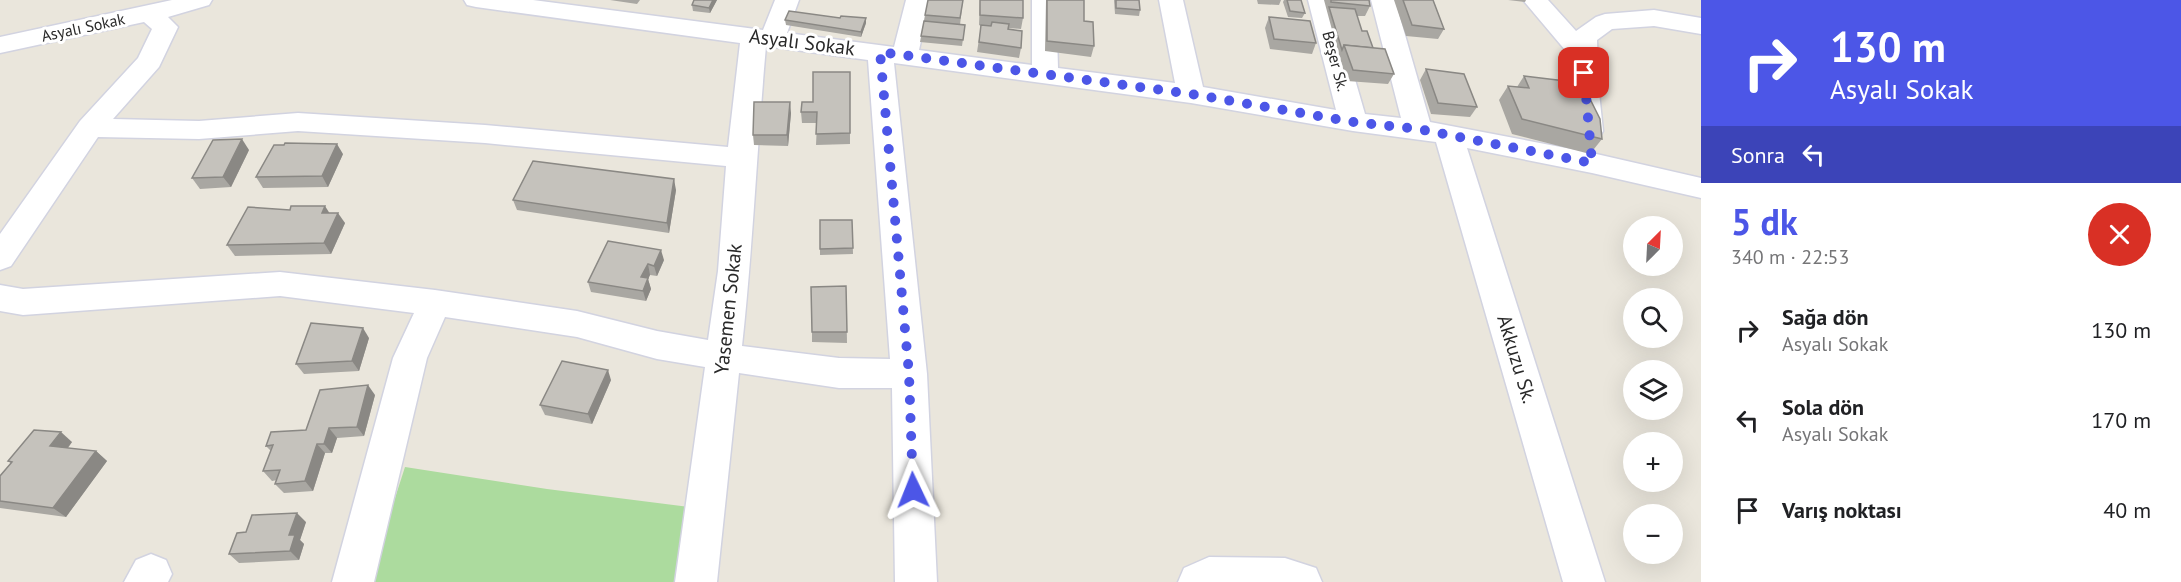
<!DOCTYPE html>
<html lang="tr">
<meta charset="utf-8">
<style>
body{margin:0;font-family:"PT Sans",sans-serif;background:#f2f2f2;color:#202124;height:100vh;display:flex;flex-direction:column;font-size:22px;white-space:nowrap}
*{box-sizing:border-box;margin:0}
p{font-size:20px;color:#757577}
.icon{flex:none;width:33px;height:33px;fill:none;stroke:currentColor;stroke-width:2;stroke-linecap:round;stroke-linejoin:round}
.map{position:relative;flex:1;overflow:hidden}
.panel{display:flex;flex-direction:column;background:#fff;width:480px}
.panel>*{flex:none}
.hud{background:#4c56e7;color:#fff;overflow:hidden}
.needle{width:39px;rotate:24deg}
.tools{position:absolute;left:1623px;top:216px;display:grid;gap:12px}
.tools a{display:grid;place-items:center;width:60px;height:60px;border-radius:50%;background:#fff;box-shadow:0 6px 24px #0002;font-size:30px}
.pin{position:absolute;display:grid;place-items:center;width:51px;height:51px;color:#fff;margin:-26px;border-radius:12px;box-shadow:0 3px 9px #0006}
.me{position:absolute;width:66px;margin:-33px;rotate:358deg;stroke-linejoin:round;filter:drop-shadow(0 0 4px #0008)}
.turn{display:flex;align-items:center;gap:21px;height:126px;padding:0 30px;font-size:27px}
.turn .icon{width:78px;height:78px;stroke-width:2.5}
.turn b{display:block;font-size:42px;line-height:51px}
.then{display:flex;align-items:center;height:57px;padding:0 30px;background:#0003;gap:12px;font-size:22px}
.round{display:grid;place-items:center;flex:none;width:63px;height:63px;border-radius:32px;background:#f2f2f2}
.overview{display:flex;align-items:center;justify-content:space-between;height:102px;padding:0 30px}
h1{font-size:36px;font-weight:800;line-height:45px;color:#4c56e7}
ul{padding:0;list-style:none}
li{display:flex;align-items:center;gap:18px;height:90px;padding:0 30px}
li div{flex:1}
li b{display:block;font-size:22px}
li em{font-style:normal}
main{display:flex;flex:1;min-height:0}
.map>svg:first-child{display:block}
.green{fill:#acdb9e}
.lines{fill:none;stroke-linecap:round;stroke-linejoin:round}
.minor-casing{stroke:#d2d3e0;stroke-width:3}
.minor{fill:#fff;fill-rule:evenodd}
.wall{fill:#a9a7a2}
.shaded-wall{fill:#8a8884}
.building{fill:#c5c2bc;stroke:#8a8884;stroke-width:1.5}
.route{stroke:#4c56e7;stroke-width:10;stroke-dasharray:0 18}
.labels{text-anchor:middle;stroke-width:6;stroke-linejoin:round;paint-order:stroke}
.far-street-label{font-size:16px;fill:#292929;stroke:#fff}
.street-label{font-size:20px;fill:#292929;stroke:#fff}
</style>
<main>
<div class="map">
<svg width="1701" height="582" viewBox="0 0 1701 582">
<rect width="100%" height="100%" fill="#eae6dc"/>
<!-- green -->
<polygon class="green" points="405,467 547,489 705,509 696,582 368,582"/>
<g class="lines">
<defs>
<g id="minor">
<path d="M172,0H212L209,5L168,17L178,27L159,67L113,119L199,121L298,113L485,125L728,147L740,43L476,7L467,5L464,0H533L763,30L775,0H799L787,33L894,47L906,0H930L919,50L1032,65V0H1056L1058,68L1175,83L1159,0H1183L1203,87L1336,110L1308,0H1332L1365,114L1401,118L1371,0H1395L1430,122L1592,153L1701,178V198L1592,173L1467,148L1605,582H1563L1436,142L1353,131L1191,103L894,63L927,374L937,582H895L892,388H839L739,373L717,582H675L705,367L657,359L577,337L445,317L427,358L374,582H332L393,358L414,313L280,296L23,315L0,311V285L23,289L280,272L435,290L577,311L657,331L708,340L718,271L726,166L485,143L298,131L199,139L98,137L11,266L0,270V234L80,121L138,58L152,29L144,22L0,53V37ZM766,46L868,60L890,359L839,358L742,346C753,246 757,146 766,46Z"/>
<polygon points="1523,0 1548,0 1576,31 1596,17 1605,14 1654,10 1701,18 1701,34 1654,26 1612,29 1597,40 1599,92 1603,131 1599,138 1589,140 1579,138 1575,131 1571,57"/>
<polygon points="151,554 166,560 172,574 168,582 124,582 136,560"/>
<polygon points="1209,557 1285,558 1316,568 1322,582 1178,582 1184,568"/>
</g>
</defs>
<!-- minor casing -->
<use href="#minor" class="minor-casing"/>
<!-- minor -->
<use href="#minor" class="minor"/>
</g>
<!-- wall -->
<g class="wall">
<polygon points="610,0 640,0 637,4"/>
<polygon points="694,0 717,0 710,13 693,11 692,5"/>
<polygon points="963,0 960,25 965,25 962,46 920,42 925,15"/>
<polygon points="980,0 1023,18 1021,29 1009,28 1021,48 1019,58 977,52 981,26 979,25"/>
<polygon points="1046,0 1084,0 1084,21 1094,46 1091,57 1045,51"/>
<polygon points="1114,0 1139,0 1140,10 1139,16 1115,14"/>
<polygon points="1257,0 1281,0 1279,5 1258,4"/>
<polygon points="1284,0 1301,0 1305,13 1302,18 1288,17 1283,2"/>
<polygon points="1324,0 1369,0 1370,6 1365,16 1357,16 1362,31 1373,48 1394,74 1388,84 1347,81 1339,56"/>
<polygon points="1394,0 1433,0 1444,29 1438,39 1406,36"/>
<polygon points="1508,0 1526,0 1525,2"/>
<polygon points="1269,17 1316,43 1312,54 1270,49 1265,28"/>
<polygon points="840,18 866,23 861,37 786,25 785,20"/>
<polygon points="1426,69 1477,107 1470,117 1431,114 1420,80"/>
<polygon points="850,72 850,144 816,145 817,123 802,123 801,112 813,102"/>
<polygon points="1524,76 1602,139 1590,154 1512,134 1499,100 1508,86 1517,87"/>
<polygon points="791,113 788,146 754,145 753,135"/>
<polygon points="249,150 231,187 200,189 192,178"/>
<polygon points="343,154 328,187 263,188 256,177"/>
<polygon points="676,190 669,233 517,210 513,200"/>
<polygon points="329,213 345,223 331,254 235,256 227,245"/>
<polygon points="820,220 852,220 853,254 820,255"/>
<polygon points="664,260 657,276 650,275 648,279 651,289 646,301 591,292 588,282"/>
<polygon points="846,286 847,343 812,342 812,332"/>
<polygon points="369,338 359,371 304,374 296,364"/>
<polygon points="611,380 592,424 545,415 540,405"/>
<polygon points="375,395 364,436 337,438 332,453 325,453 313,491 284,493 275,484 277,480 272,481 263,471 271,451 266,446 306,430"/>
<polygon points="72,442 68,448 96,451 107,461 66,517 0,508 0,476 11,463 8,461"/>
<polygon points="306,522 300,540 304,544 299,560 239,563 229,554 246,532"/>
</g>
<!-- shaded-wall -->
<g class="shaded-wall">
<polygon points="713,0 717,0 710,13 709,8"/>
<polygon points="866,18 866,23 861,37 861,32"/>
<polygon points="790,102 791,113 788,146 787,135"/>
<polygon points="242,139 249,150 231,187 223,177"/>
<polygon points="337,144 343,154 328,187 322,176"/>
<polygon points="674,179 676,190 669,233 667,223"/>
<polygon points="325,206 332,217 322,213"/>
<polygon points="338,213 345,223 331,254 324,243"/>
<polygon points="661,250 664,260 657,276 654,266"/>
<polygon points="648,264 650,275 648,279 651,289 646,301 643,291 641,277"/>
<polygon points="363,328 369,338 359,371 352,361"/>
<polygon points="608,370 611,380 592,424 588,414"/>
<polygon points="368,385 375,395 364,436 357,427"/>
<polygon points="329,428 337,438 332,453 324,444"/>
<polygon points="61,432 72,442 62,455 50,446"/>
<polygon points="317,444 325,453 313,491 305,481"/>
<polygon points="96,451 107,461 66,517 53,508"/>
<polygon points="297,513 306,522 300,540 304,544 299,560 290,551 289,535"/>
</g>
<!-- building -->
<g class="building">
<polygon points="694,0 713,0 709,8 692,5"/>
<polygon points="928,0 963,0 960,18 925,15"/>
<polygon points="980,0 1023,0 1023,18 980,15"/>
<polygon points="1047,0 1084,0 1084,21 1093,22 1094,46 1047,41"/>
<polygon points="1116,0 1139,0 1140,10 1116,8"/>
<polygon points="1287,0 1301,0 1305,13 1290,11"/>
<polygon points="1331,0 1369,0 1370,6 1331,2"/>
<polygon points="1403,0 1433,0 1444,29 1412,25"/>
<polygon points="1329,7 1355,9 1362,31 1367,31 1373,48 1344,45 1342,50"/>
<polygon points="789,11 840,18 841,16 866,18 861,32 785,20"/>
<polygon points="1269,17 1310,21 1316,43 1274,39"/>
<polygon points="924,21 965,25 963,40 921,36"/>
<polygon points="992,22 1009,24 1008,29 1022,31 1021,48 979,42 981,25 991,26"/>
<polygon points="1344,45 1385,49 1394,74 1353,70"/>
<polygon points="1426,69 1464,74 1477,107 1438,103"/>
<polygon points="813,72 850,72 850,133 816,134 817,112 801,112 802,102 813,102"/>
<polygon points="1524,76 1582,83 1600,119 1602,139 1522,119 1508,86 1529,88"/>
<polygon points="754,102 790,102 787,135 753,135"/>
<polygon points="242,139 223,177 192,178 213,140"/>
<polygon points="285,143 337,144 322,176 256,177 274,145 284,145"/>
<polygon points="533,161 674,179 667,223 513,200"/>
<polygon points="291,206 325,206 322,213 338,213 324,243 227,245 248,207 290,210"/>
<polygon points="820,220 852,220 853,248 820,249"/>
<polygon points="608,241 661,250 654,266 648,264 641,277 648,278 643,291 588,282"/>
<polygon points="846,286 847,332 812,332 811,287"/>
<polygon points="311,323 363,328 352,361 296,364"/>
<polygon points="562,361 608,370 588,414 540,405"/>
<polygon points="368,385 357,427 329,428 324,444 317,444 305,481 275,484 280,470 263,471 273,445 266,446 271,432 306,430 320,390"/>
<polygon points="34,430 61,432 50,446 96,451 53,508 0,501 0,476 12,462 8,461"/>
<polygon points="297,513 289,535 295,535 290,551 229,554 237,533 246,532 252,515"/>
</g>
<g class="lines">
<!-- route -->
<polyline class="route" points="913,490 909,374 880,52 1191,94 1353,122 1418,129 1592,163 1584,73"/>
</g>
<g class="labels">
<!-- far-street labels -->
<g class="far-street-label">
<text transform="translate(83 27) rotate(-12)" y="6">Asyalı Sokak</text>
<text transform="translate(1336 61) rotate(75)" y="6">Beşer Sk.</text>
</g>
<!-- street labels -->
<g class="street-label">
<text transform="translate(802 42) rotate(7)" y="7">Asyalı Sokak</text>
<text transform="translate(728 309) rotate(-84)" y="7">Yasemen Sokak</text>
<text transform="translate(1517 359) rotate(73)" y="7">Akkuzu Sk.</text>
</g>
</g>
</svg>
<div class="tools">
<a><svg class="needle" viewBox="-14 -14 28 28"><path d="M0-13l5 13h-10z" fill="#e53935"/><path d="M0 13l5-13h-10z" fill="#757577"/></svg></a>
<a><svg class="icon" aria-label="search" viewBox="0 0 24 24"><circle cx="10" cy="10" r="6"/><path d="M15 15l6 6"/></svg></a>
<a><svg class="icon" aria-label="layers" viewBox="0 0 24 24"><path d="M12 4l9 5-9 5-9-5zM3 14l9 5 9-5"/></svg></a>
<a>+</a>
<a>−</a>
</div>
<div class="pin" style="left:1584px;top:73px;background:#d93025"><svg class="icon" aria-label="arrive" viewBox="0 0 24 24"><path d="M6 21V4h12l-3 4 3 4H6"/></svg></div>
<svg class="me" style="left:913px;top:490px" viewBox="-20 -20 40 40"><path d="M0-17L14 15 0 8-14 15z" fill="#4c56e7" stroke="#fff" stroke-width="4"/></svg>
</div>
<section class="panel">
<div class="hud">
<div class="turn"><svg class="icon" aria-label="right" viewBox="0 0 24 24"><path d="M7 20v-9h11M14 6l5 5-5 5"/></svg><div><b>130 m</b>Asyalı Sokak</div></div>
<div class="then">Sonra<svg class="icon" aria-label="left" viewBox="0 0 24 24"><path d="M17 20v-9H6M10 6l-5 5 5 5"/></svg></div>
</div>
<div class="overview"><div><h1>5 dk</h1><p>340 m · 22:53</p></div><a class="round" style="background:#d93025;color:#fff"><svg class="icon" aria-label="close" viewBox="0 0 24 24"><path d="M6 6l12 12M18 6L6 18"/></svg></a></div>
<ul>
<li><svg class="icon" aria-label="right" viewBox="0 0 24 24"><path d="M7 20v-9h11M14 6l5 5-5 5"/></svg><div><b>Sağa dön</b><p>Asyalı Sokak</p></div><em>130 m</em></li>
<li><svg class="icon" aria-label="left" viewBox="0 0 24 24"><path d="M17 20v-9H6M10 6l-5 5 5 5"/></svg><div><b>Sola dön</b><p>Asyalı Sokak</p></div><em>170 m</em></li>
<li><svg class="icon" aria-label="arrive" viewBox="0 0 24 24"><path d="M6 21V4h12l-3 4 3 4H6"/></svg><div><b>Varış noktası</b></div><em>40 m</em></li>
</ul>
</section>
</main>
